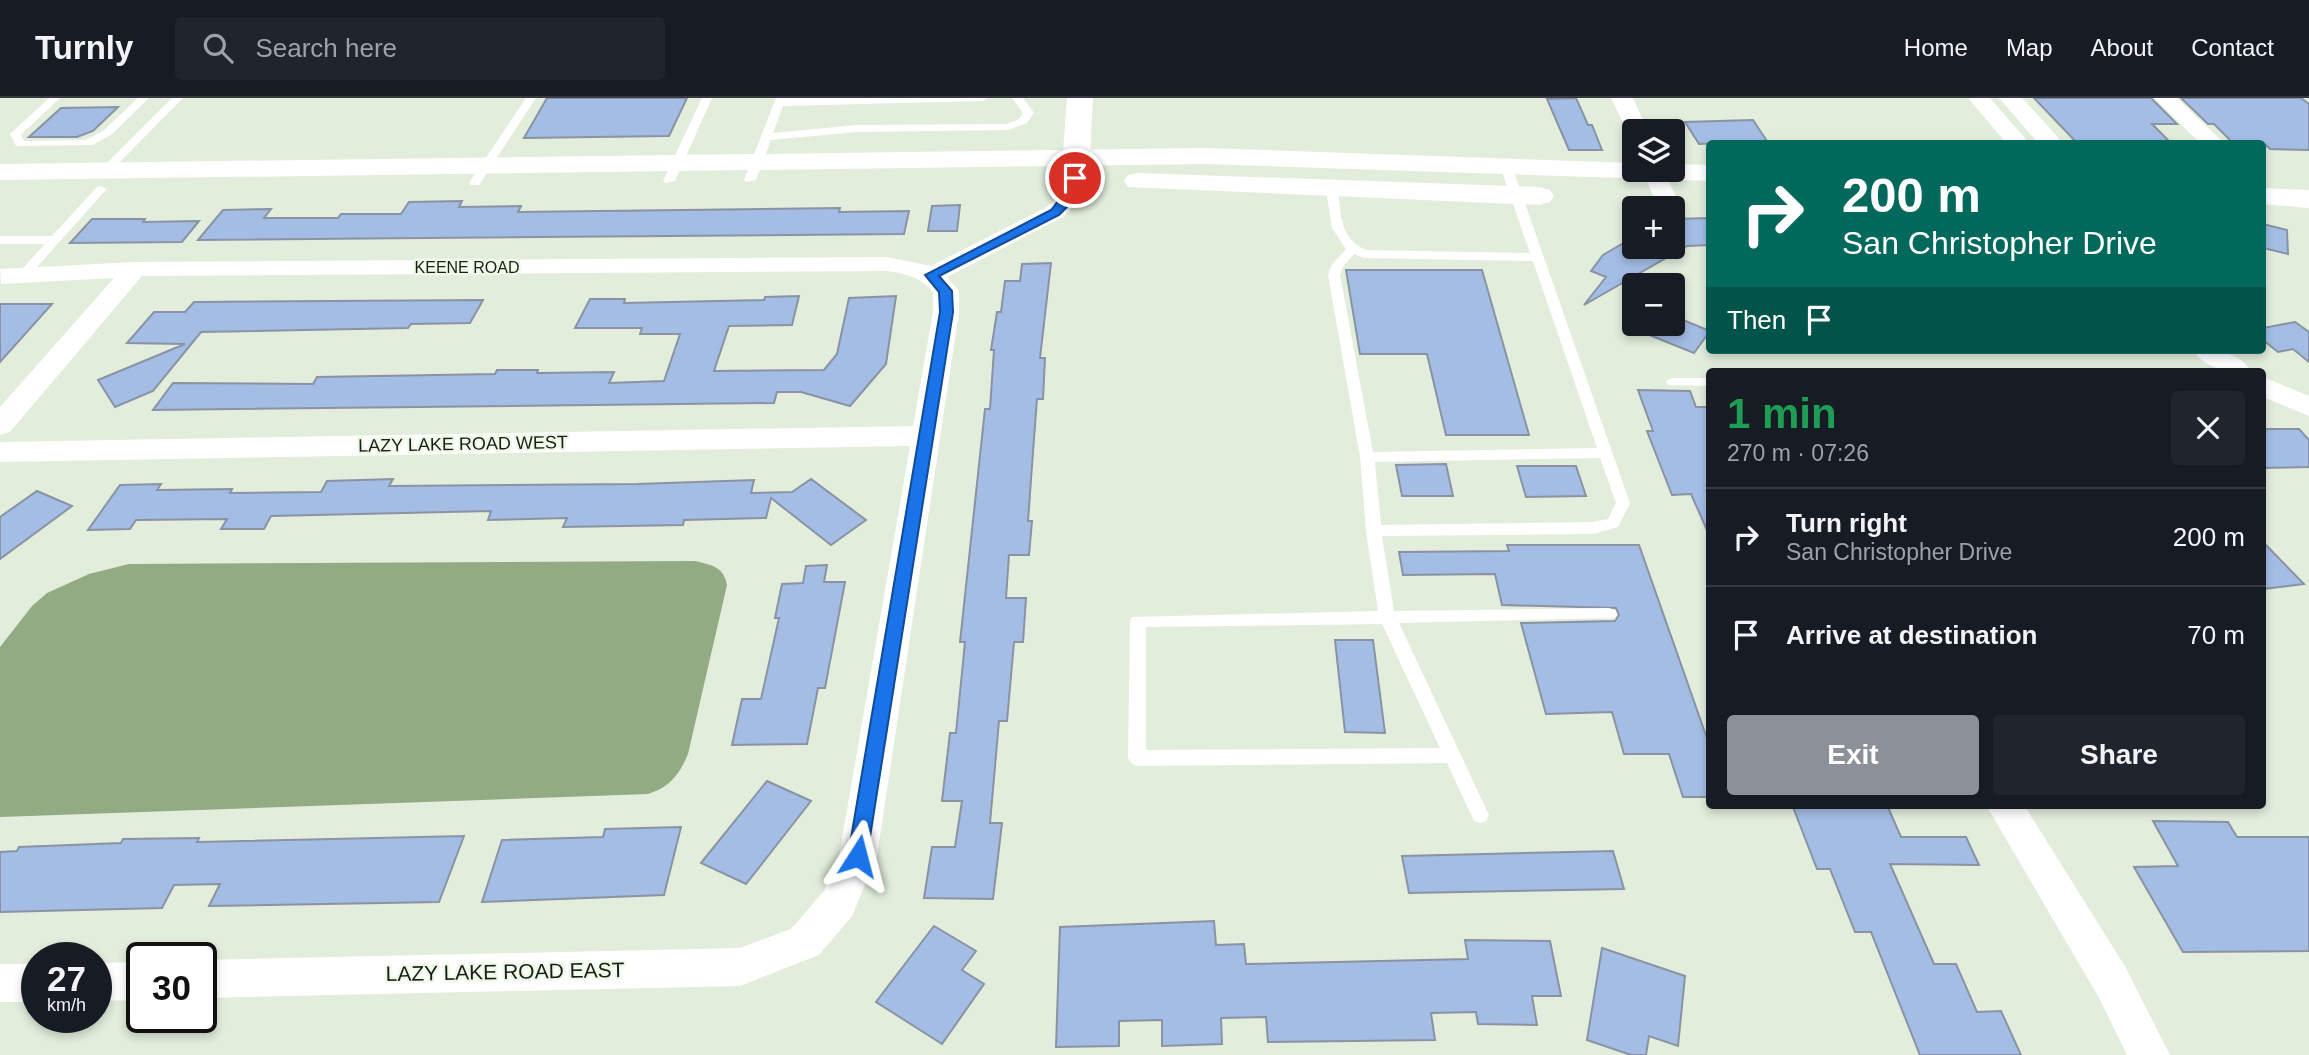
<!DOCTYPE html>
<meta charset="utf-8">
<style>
body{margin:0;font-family:Helvetica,sans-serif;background:#20242c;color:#f1f3f6;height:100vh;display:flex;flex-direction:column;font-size:26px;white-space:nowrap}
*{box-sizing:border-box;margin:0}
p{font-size:23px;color:#9ea1a6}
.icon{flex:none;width:38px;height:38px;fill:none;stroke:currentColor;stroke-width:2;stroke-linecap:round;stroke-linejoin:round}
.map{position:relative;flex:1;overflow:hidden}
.side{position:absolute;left:1706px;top:270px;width:560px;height:441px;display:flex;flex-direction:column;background:#171b24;border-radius:7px;box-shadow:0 4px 10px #0003}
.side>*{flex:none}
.guide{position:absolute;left:1706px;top:42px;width:560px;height:214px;border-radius:7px;box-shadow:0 4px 10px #0003;background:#00695c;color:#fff;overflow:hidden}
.buttons{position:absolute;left:1622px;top:21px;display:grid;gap:14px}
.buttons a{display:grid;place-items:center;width:63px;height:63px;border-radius:7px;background:#171b24;box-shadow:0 4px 10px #0003;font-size:35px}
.speed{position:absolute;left:21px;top:844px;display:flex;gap:14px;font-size:35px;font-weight:700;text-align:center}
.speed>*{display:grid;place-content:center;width:91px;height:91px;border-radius:50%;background:#171b24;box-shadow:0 4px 10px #0003;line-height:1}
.speed small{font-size:18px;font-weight:400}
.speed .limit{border:4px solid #111;border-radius:10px;background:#fff;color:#111}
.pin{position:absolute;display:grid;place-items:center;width:60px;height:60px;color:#fff;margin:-30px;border:4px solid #fff;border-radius:50%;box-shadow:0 2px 7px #0007}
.me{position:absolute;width:77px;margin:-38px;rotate:9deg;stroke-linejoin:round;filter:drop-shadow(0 0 5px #0008)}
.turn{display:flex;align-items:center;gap:24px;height:147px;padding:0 21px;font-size:32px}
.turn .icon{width:91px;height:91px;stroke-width:2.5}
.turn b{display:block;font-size:49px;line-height:60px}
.then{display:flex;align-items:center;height:66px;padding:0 21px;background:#0003;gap:14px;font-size:26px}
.round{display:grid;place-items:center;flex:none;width:74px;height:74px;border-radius:7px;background:#20242c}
.overview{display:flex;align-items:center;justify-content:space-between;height:119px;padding:0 21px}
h1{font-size:42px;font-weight:800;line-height:52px;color:#1e9e55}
.action{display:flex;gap:14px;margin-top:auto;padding:14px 21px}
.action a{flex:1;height:80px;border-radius:7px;background:#8c9099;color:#fff;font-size:28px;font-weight:800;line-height:80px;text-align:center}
.action a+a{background:#20242c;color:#f1f3f6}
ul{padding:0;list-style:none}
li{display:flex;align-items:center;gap:21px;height:98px;padding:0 21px;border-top:2px solid #363941}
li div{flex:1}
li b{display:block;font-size:26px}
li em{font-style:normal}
header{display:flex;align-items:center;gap:42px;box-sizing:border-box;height:98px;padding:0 35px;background:#171b24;border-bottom:2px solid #363941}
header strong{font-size:33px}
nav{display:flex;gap:38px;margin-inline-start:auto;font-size:24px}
.search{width:490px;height:63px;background:#20242c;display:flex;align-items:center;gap:18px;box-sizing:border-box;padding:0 24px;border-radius:7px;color:#9ea1a6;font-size:26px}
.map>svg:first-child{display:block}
.water{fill:#92ab83}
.building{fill:#a3bde5;stroke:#8993a3;stroke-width:2}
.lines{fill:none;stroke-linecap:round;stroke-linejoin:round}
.service{fill:#fff;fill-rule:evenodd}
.minor{fill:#fff;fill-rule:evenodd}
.tertiary{fill:#fff;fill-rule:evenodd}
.secondary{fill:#fff;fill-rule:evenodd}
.route{fill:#1a73e8;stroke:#114b97;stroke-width:2}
.labels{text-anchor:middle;stroke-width:5;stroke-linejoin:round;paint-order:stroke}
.far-street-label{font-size:16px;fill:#1a1e18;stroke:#effbe9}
.street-label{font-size:18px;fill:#1a1e18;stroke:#effbe9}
.near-street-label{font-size:21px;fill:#1a1e18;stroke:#effbe9}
</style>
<header>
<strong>Turnly</strong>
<div class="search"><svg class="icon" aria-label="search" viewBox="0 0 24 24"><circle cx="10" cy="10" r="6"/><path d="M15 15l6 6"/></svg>Search here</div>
<nav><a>Home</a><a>Map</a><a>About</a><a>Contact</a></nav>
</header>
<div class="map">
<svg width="2309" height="957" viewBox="0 0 2309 957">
<rect width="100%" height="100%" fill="#e2eddc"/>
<!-- water -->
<path class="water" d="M695,463C712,467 724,469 727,487L688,656C679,677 670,689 648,696L0,719V549L32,508L47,495L89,476L129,466Z"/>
<!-- building -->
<g class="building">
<polygon points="547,0 687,0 669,38 524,40"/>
<polygon points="1576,0 1588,27 1592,27 1602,52 1569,52 1547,1"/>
<polygon points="2034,0 2151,0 2177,26 2152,26 2172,46 2078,46"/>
<polygon points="2181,0 2301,0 2309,6 2309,52 2270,51 2262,44 2232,44 2214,26 2208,26"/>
<polygon points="118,9 93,33 77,39 29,39 61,10"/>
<polygon points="1753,22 1767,43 1699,46 1685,24"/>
<polygon points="462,103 459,109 521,108 518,114 840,110 839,114 909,113 904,136 198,142 223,112 271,111 264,120 338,120 341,116 401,116 409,104"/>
<polygon points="960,107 957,133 928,133 932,108"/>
<polygon points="1710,120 1710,147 1687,148 1584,207 1606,179 1591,173 1603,157 1634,139 1634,149 1673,149 1673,121"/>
<polygon points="92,121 145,121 143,124 199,123 182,144 70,145"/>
<polygon points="2263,126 2287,132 2288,156 2263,150"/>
<polygon points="1051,165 1040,260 1045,260 1043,301 1037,301 1033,354 1028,423 1032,423 1029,457 1009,457 1006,500 1026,500 1023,544 1014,544 1007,623 999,623 990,725 1002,725 993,801 924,800 932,749 955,749 962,703 942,703 950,635 956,635 965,544 960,544 985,311 990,311 994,252 991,252 997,214 1001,214 1005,183 1020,183 1022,166"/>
<polygon points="1346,172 1482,172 1529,337 1446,337 1427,256 1360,256"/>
<polygon points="799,198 792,227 729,228 714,273 824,272 837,256 849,200 896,198 886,266 850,308 801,294 777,294 774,305 153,312 173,285 313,286 317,279 495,276 497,272 538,272 537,275 614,274 609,285 664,283 680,236 640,236 642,230 575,230 590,201 625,201 624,205 764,202 765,199"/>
<polygon points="483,202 470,225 411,226 408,230 201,234 153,293 115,309 98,282 185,246 127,245 154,214 185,214 194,204"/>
<polygon points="0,206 52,206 0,264"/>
<polygon points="1673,218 1710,233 1694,255 1647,236 1656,226 1673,226"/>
<polygon points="2295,224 2309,234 2309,264 2293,251 2278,254 2263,242 2263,230"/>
<polygon points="1638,292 1690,293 1696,309 1710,309 1710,439 1691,396 1672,397 1647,333 1653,333"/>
<polygon points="2263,331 2299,331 2309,342 2309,369 2263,370"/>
<polygon points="1446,366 1453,398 1402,398 1396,367"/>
<polygon points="1517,368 1576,368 1586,398 1526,399"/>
<polygon points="393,381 389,388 637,386 754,382 751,395 792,394 811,381 866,422 831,447 771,400 766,420 684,422 683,427 563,429 567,420 488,422 491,413 271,418 264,431 221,431 227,421 136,422 130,431 88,432 120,387 161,386 157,392 232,391 230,395 321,394 327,383"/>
<polygon points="37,393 72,408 0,461 0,419"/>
<polygon points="2263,444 2304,486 2263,491"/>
<polygon points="1507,447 1639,447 1710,649 1710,699 1683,699 1669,656 1624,656 1612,614 1546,616 1521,525 1615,523 1619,517 1616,510 1502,507 1495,476 1403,477 1399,454 1509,453"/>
<polygon points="827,467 824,484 845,484 825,590 818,590 807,646 732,647 742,601 761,601 779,520 775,520 782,486 803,485 806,468"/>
<polygon points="1335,542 1373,542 1385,635 1345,634"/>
<polygon points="767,683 811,703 746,786 701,765"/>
<polygon points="1816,707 1887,707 1901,739 1966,739 1979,767 1890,766 1934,866 1956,866 1977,914 2001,913 2021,957 1920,957 1871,834 1855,834 1830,771 1817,771 1793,709"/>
<polygon points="2153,723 2228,724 2237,739 2309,739 2309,853 2183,854 2134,769 2178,768"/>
<polygon points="681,729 664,797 482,804 502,742 603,739 605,731"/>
<polygon points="464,738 439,804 209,808 220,786 174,787 162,810 0,814 0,754 17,753 19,749 121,745 123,741 199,740 197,744"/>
<polygon points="1613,753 1624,791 1409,795 1402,758"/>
<polygon points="1214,823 1216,847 1244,846 1246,866 1468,861 1465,842 1550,843 1561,898 1532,898 1537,927 1478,926 1476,914 1431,915 1435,942 1268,944 1266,919 1221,920 1222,946 1162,948 1162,922 1119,923 1119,948 1056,949 1060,829"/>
<polygon points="934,828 976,853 962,872 984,886 942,946 876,904"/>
<polygon points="1602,850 1685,878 1678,948 1649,938 1646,957 1631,957 1587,942"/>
</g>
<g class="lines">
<!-- service -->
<g class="service">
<polygon points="49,0 60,0 21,37 24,43 86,42 103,33 138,0 149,0 111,37 92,47 16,48 10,36"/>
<polygon points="172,0 183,0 110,74 102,74 102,70"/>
<polygon points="526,0 536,0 479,87 471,87 469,85"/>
<polygon points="702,0 712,0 675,83 665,85 663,83"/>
<polygon points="776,0 988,0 983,3 783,8 773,35 857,27 1007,26 1019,21 1023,15 1012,0 1023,0 1034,15 1027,25 1008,32 857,34 771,42 756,82 746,84 744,82"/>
<path d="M1507,68L1513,71L1630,405L1618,429L1593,436L1382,438L1394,513L1609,510L1615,512L1617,516L1615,520L1399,525L1489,717L1486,723L1480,725L1474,723L1447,665L1137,668L1131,665L1128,660L1130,523L1132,519L1378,513L1366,433L1360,359L1328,177L1331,168L1346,151L1332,130L1326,92L1332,89L1338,92C1341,118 1340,140 1366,152L1530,155L1501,71ZM1354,156L1364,160L1533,163L1597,350L1373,354L1340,177L1343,169ZM1600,360L1616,405L1608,421L1593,424L1381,427L1375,364ZM1382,526L1440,650L1146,652V529Z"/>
<polygon points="101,88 107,91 105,93 28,179 20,179 20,173 45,146 0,146 0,138 52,138 97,89"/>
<polygon points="1673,280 1710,280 1710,288 1668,287 1666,284 1668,281"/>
</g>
<!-- minor -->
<g class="minor">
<polygon points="1611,0 1633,0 1648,33 1634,33 1634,39 1629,38"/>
<polygon points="1968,0 1990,0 2030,46 2007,46"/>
<polygon points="1999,0 2022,0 2057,38 2060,43 2058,46 2039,46"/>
<polygon points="2154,0 2177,0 2225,46 2201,46"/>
<polygon points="1642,72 1664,72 1676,99 1672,104 1656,104"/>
<path d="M1075,73L1083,75L1086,80L1078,104L1063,119L947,179L959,193V214L877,758L852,818L819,857L740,888L201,900V862L740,850L791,831L824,793L839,758L910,348L0,364V344L913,328L933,214V194C920,179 907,176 887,173L142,178L10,334L0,337V309L114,180L1,186L0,171L135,164L887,159L931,168L1047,109L1055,101L1067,75Z"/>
<path d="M2193,252C2215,252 2237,252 2251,273C2228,273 2207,273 2193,252Z"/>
<polygon points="2263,279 2309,298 2309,318 2263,299"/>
<polygon points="1986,707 2024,707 2126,870 2170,957 2127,957 2098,898"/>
<polygon points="142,864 142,902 96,903 96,865"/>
<rect x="0" y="866" width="37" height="38"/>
</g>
<!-- tertiary -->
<polygon class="tertiary" points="1067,0 1093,0 1089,80 1085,86 1075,88 1065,86 1061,80"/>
<!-- secondary -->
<g class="secondary">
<polygon points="1205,50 1634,65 1634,72 1673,72 1673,66 1710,67 1710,83 1205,66 0,82 0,66"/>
<polygon points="1138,75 1540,89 1550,92 1554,98 1550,104 1540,107 1128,89 1124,83 1128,77"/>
<polygon points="2263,90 2309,92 2309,110 2263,106"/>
</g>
</g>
<!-- route -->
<path class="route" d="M1075,76L1081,80L1072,104L1059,117L939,178L952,193L953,214L867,758L864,764L858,766L851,764L848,758L940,214L939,194L925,177L1051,112C1063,100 1065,81 1075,76Z"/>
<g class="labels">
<!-- far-street labels -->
<g class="far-street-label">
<text x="467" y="175">KEENE ROAD</text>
</g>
<!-- street labels -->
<g class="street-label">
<text transform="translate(463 346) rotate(-1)" y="6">LAZY LAKE ROAD WEST</text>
</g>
<!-- near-street labels -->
<g class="near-street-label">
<text transform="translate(505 874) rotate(-1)" y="7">LAZY LAKE ROAD EAST</text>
</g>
</g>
</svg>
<div class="buttons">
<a><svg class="icon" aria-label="layers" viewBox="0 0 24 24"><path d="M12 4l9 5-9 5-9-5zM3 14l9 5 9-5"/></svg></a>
<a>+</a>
<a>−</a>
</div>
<div class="speed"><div>27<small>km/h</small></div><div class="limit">30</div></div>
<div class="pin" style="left:1075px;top:80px;background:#d93025"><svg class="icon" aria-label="arrive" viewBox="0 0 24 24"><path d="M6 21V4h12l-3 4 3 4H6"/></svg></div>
<svg class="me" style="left:858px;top:758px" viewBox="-20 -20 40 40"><path d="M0-17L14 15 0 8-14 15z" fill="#1a73e8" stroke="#fff" stroke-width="4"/></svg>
<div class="guide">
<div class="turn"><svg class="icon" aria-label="right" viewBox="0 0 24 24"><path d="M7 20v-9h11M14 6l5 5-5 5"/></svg><div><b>200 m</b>San Christopher Drive</div></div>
<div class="then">Then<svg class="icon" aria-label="arrive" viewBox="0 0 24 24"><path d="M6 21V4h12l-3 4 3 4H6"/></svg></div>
</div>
<section class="side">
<div class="overview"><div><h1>1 min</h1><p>270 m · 07:26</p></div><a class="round"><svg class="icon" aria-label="close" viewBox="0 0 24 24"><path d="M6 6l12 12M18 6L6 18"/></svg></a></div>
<ul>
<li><svg class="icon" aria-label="right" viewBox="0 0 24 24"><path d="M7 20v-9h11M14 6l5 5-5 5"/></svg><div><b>Turn right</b><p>San Christopher Drive</p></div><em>200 m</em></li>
<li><svg class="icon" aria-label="arrive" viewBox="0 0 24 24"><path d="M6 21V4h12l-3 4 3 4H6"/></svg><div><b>Arrive at destination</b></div><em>70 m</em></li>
</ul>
<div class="action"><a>Exit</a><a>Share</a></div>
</section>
</div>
